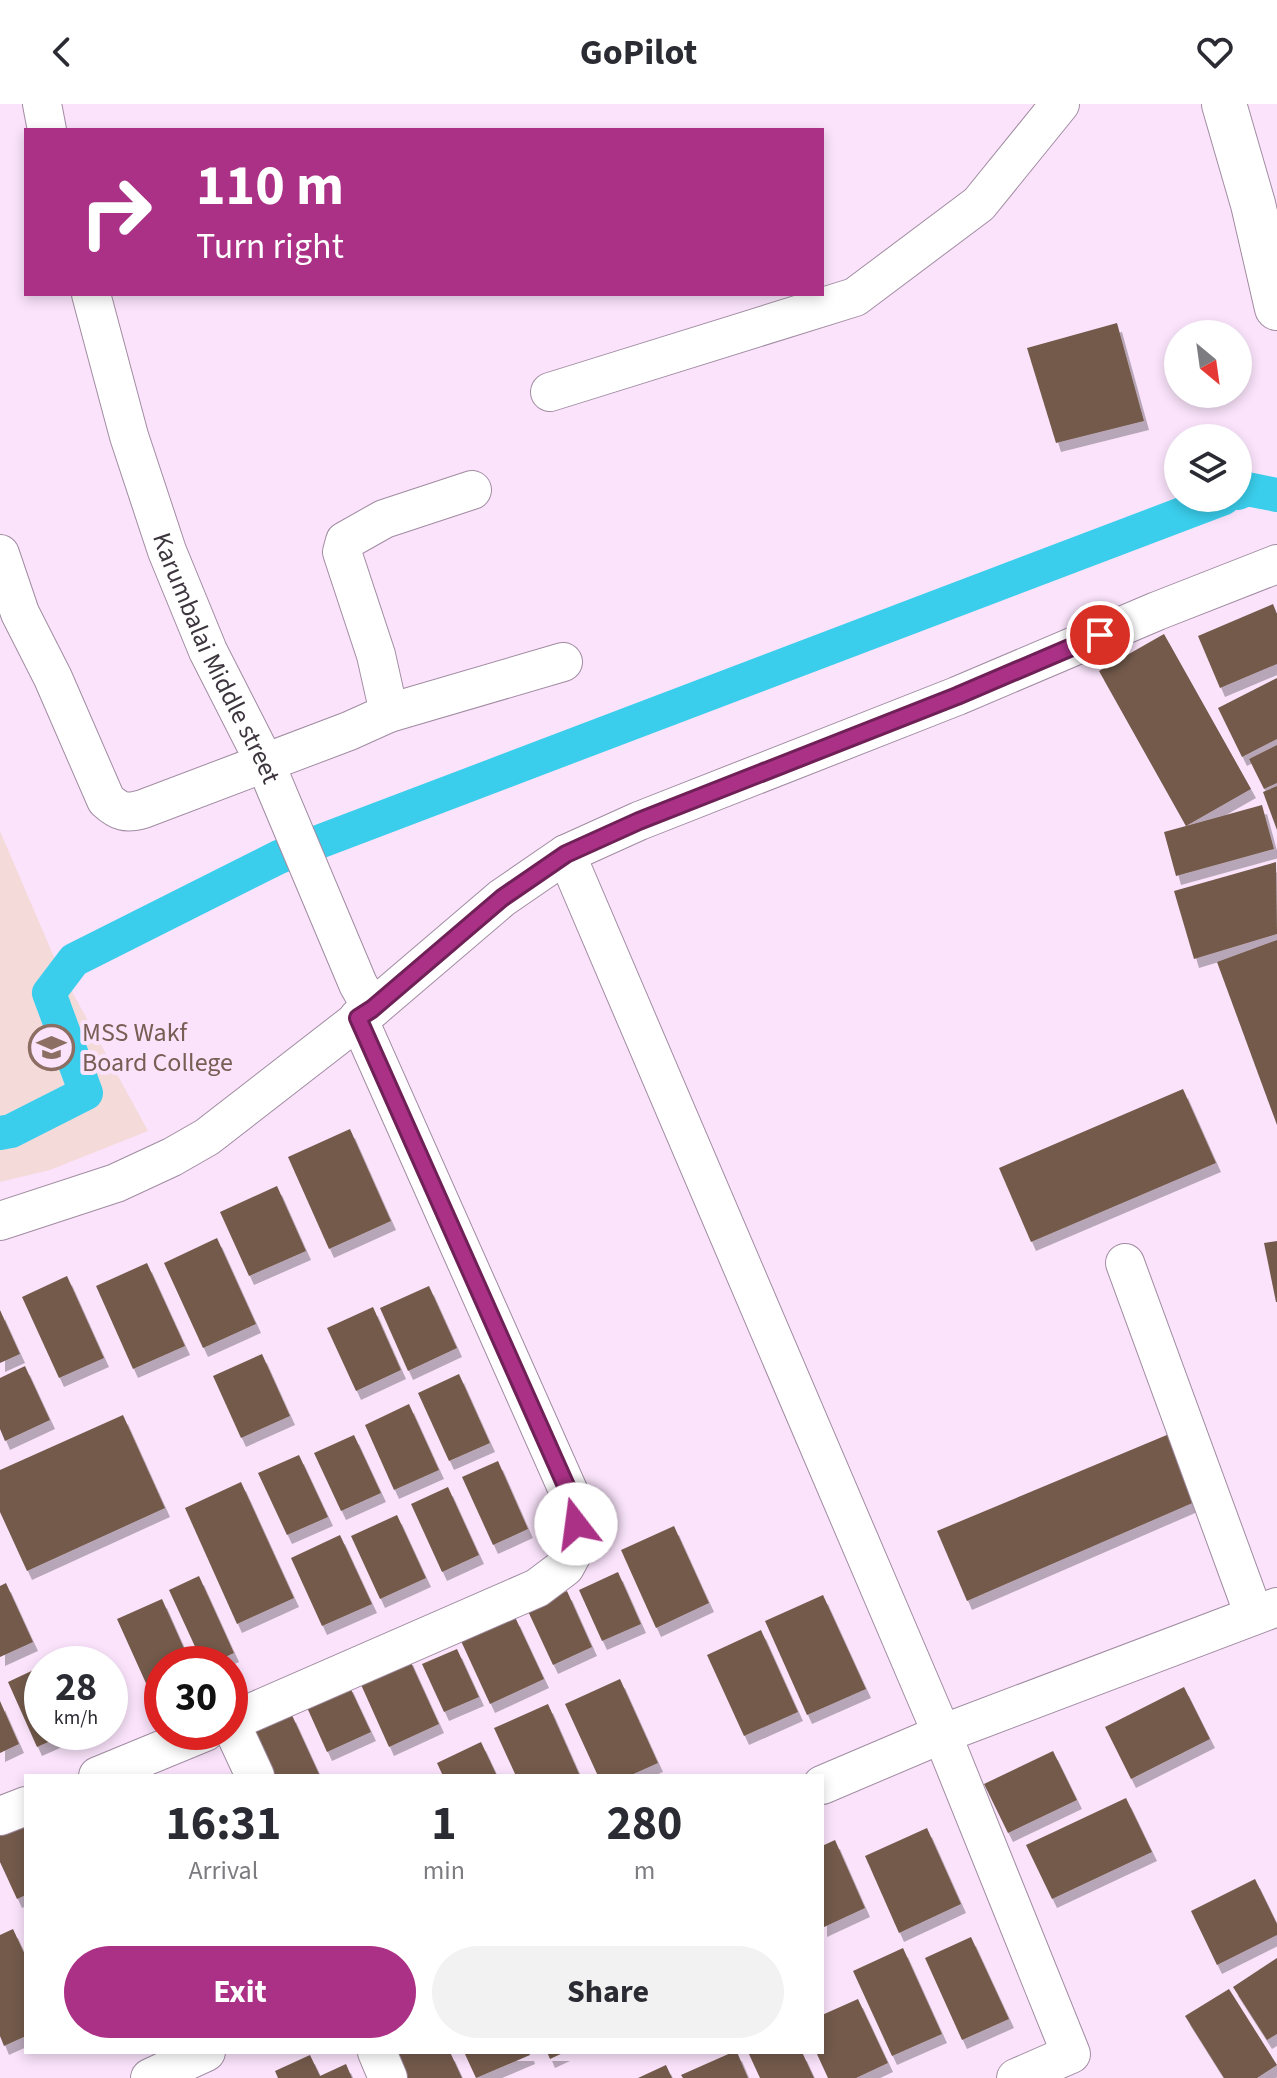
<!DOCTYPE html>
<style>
body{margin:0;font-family:"Source Sans 3",sans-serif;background:#f2f2f3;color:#2b2b33;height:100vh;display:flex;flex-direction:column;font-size:30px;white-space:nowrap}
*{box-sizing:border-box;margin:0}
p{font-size:26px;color:#7c7c81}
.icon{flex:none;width:44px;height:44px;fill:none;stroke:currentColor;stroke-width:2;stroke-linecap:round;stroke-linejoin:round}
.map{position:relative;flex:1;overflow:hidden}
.sheet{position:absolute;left:24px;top:1670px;width:800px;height:280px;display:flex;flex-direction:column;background:#fff;border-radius:0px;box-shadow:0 4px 12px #0003}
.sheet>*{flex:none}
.guide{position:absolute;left:24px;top:24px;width:800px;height:168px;border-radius:0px;box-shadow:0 4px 12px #0003;background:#aa3186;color:#fff;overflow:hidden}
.needle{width:52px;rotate:151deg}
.controls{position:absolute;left:1164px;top:216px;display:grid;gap:16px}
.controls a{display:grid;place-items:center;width:88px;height:88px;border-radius:50%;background:#fff;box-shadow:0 4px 12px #0003;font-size:40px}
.speed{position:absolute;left:24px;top:1542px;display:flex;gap:16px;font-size:40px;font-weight:700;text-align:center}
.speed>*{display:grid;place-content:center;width:104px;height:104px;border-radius:50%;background:#fff;box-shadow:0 4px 12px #0003;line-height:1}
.speed small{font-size:20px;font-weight:400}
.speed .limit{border:12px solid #d22;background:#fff;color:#111}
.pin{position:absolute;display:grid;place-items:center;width:68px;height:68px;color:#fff;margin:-34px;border:4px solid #fff;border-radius:50%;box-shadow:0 2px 8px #0007}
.me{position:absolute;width:88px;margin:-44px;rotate:345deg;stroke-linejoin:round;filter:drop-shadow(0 0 6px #0008)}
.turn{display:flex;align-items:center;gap:28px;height:168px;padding:0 40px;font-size:36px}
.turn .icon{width:104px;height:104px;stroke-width:2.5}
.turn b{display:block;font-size:56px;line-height:68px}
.eta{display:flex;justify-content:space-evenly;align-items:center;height:136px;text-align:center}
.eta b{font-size:48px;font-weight:700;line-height:56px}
.primary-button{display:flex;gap:16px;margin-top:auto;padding:16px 40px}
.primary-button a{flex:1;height:92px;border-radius:48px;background:#aa3186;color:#fff;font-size:32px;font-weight:700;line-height:92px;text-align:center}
.primary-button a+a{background:#f2f2f3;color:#2b2b33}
header{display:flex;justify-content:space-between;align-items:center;height:104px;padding:0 40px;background:#fff;font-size:36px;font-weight:700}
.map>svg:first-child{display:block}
.education{fill:#f5dada}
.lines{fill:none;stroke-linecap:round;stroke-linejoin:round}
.canal{stroke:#3aceec;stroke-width:34}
.building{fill:#735a4b;filter:url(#shadow)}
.minor-casing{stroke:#a18ca2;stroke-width:40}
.tertiary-casing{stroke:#a18ca2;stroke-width:46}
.minor{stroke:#fff;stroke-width:38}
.tertiary{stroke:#fff;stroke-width:44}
.route-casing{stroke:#6e2057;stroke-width:20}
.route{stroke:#aa3186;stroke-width:14}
.labels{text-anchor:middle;stroke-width:8;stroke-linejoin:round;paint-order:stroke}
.street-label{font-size:26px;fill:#3d353e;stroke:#fae3fb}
.education-label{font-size:26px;fill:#785e54;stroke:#fae3fb;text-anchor:start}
</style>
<header><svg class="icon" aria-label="back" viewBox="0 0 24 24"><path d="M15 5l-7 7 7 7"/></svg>GoPilot<svg class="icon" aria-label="heart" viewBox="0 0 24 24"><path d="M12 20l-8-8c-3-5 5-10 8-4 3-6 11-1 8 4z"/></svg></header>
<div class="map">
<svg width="1277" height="1974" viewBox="0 0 1277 1974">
<defs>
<filter id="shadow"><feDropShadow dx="5" dy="9" stdDeviation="0" flood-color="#0004"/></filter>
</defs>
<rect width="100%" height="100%" fill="#fae3fb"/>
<!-- education -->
<polygon class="education" points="0,727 57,860 148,1027 50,1066 0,1078"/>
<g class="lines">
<!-- canal -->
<g class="canal">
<polyline points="1238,389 1247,385 1277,391"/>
<polyline points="0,1029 11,1027 86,989 49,889 74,856 279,753 1224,394"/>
</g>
</g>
<!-- building -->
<g class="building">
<polygon points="1117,219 1144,317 1056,339 1027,244"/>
<polygon points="1273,500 1277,510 1277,560 1220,584 1198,532"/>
<polygon points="1164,530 1251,685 1186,722 1262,701 1274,745 1176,772 1164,728 1186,722 1099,567"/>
<polygon points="1277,574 1277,635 1242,653 1218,604"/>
<polygon points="1277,641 1277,679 1264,685 1249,655"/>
<polygon points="1277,682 1277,726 1263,688"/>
<polygon points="1276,758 1277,830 1194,855 1174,787"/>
<polygon points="1277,836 1277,1021 1217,858"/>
<polygon points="1183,985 1216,1059 1031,1138 999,1064"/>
<polygon points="350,1025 391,1117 329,1145 288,1053"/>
<polygon points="277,1082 306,1147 249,1172 220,1108"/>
<polygon points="217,1134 256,1220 203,1244 164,1159"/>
<polygon points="1277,1137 1277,1198 1276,1198 1264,1139"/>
<polygon points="147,1159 185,1242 133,1265 96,1182"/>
<polygon points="67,1172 104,1254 59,1274 22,1193"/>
<polygon points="429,1182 457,1244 408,1267 380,1204"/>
<polygon points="373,1203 401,1266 356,1287 327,1224"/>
<polygon points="0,1206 20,1250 0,1259"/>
<polygon points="262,1250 290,1312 241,1334 213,1272"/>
<polygon points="25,1262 50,1316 5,1337 0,1325 0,1274"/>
<polygon points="459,1270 490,1339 449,1357 418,1289"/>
<polygon points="409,1300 439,1366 394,1386 365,1321"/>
<polygon points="123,1311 165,1404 27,1467 0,1408 0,1366"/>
<polygon points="1174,1328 1204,1394 967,1497 937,1427"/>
<polygon points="354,1331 381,1389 341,1407 314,1349"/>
<polygon points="299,1351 328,1413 287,1431 258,1369"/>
<polygon points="498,1357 528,1425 493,1441 462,1373"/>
<polygon points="241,1378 294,1494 237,1520 185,1404"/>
<polygon points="448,1383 479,1451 442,1468 411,1400"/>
<polygon points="397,1411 426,1474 380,1495 351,1432"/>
<polygon points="674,1422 709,1499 656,1524 621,1446"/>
<polygon points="340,1431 372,1500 322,1522 291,1454"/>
<polygon points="618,1468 641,1520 602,1537 579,1486"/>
<polygon points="199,1472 234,1549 210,1560 203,1560 169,1486"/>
<polygon points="6,1479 33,1538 0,1553 0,1482"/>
<polygon points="567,1487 592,1543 553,1561 527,1505"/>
<polygon points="823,1491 866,1585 807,1611 765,1517"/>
<polygon points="162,1495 191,1560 162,1560 162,1594 154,1597 117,1515"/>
<polygon points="515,1513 544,1575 490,1600 461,1537"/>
<polygon points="761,1526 798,1608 744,1632 707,1551"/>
<polygon points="457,1545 479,1593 444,1608 422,1560"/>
<polygon points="408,1552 439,1620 389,1643 358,1574"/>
<polygon points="42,1562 42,1628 71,1628 37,1643 8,1578"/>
<polygon points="620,1575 658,1659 629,1672 598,1672 565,1600"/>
<polygon points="348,1579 371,1628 327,1648 305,1599"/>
<polygon points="1184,1583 1210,1635 1131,1675 1105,1623"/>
<polygon points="0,1597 19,1640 0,1649"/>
<polygon points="548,1600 580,1672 516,1672 494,1624"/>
<polygon points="291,1609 319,1670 314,1672 271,1672 251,1628"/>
<polygon points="481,1638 497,1672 443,1672 437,1659"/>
<polygon points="1053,1647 1077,1696 1008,1729 984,1680"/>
<polygon points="1126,1694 1152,1748 1052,1795 1026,1741"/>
<polygon points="26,1715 26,1791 17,1795 0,1758 0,1726"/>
<polygon points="927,1724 961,1800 899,1829 865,1752"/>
<polygon points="835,1736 865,1804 822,1824 822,1742"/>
<polygon points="1255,1775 1277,1820 1277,1831 1217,1861 1191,1807"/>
<polygon points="13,1825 26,1853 26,1932 4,1942 0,1932 0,1831"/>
<polygon points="971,1833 1009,1915 962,1936 925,1854"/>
<polygon points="903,1844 942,1930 892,1952 853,1867"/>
<polygon points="1277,1854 1277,1930 1267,1936 1233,1883"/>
<polygon points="1229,1885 1277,1961 1257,1974 1224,1974 1185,1912"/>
<polygon points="858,1895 888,1959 856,1974 828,1974 816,1948 822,1948 822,1911"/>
<polygon points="389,1948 450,1948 462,1974 401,1974"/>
<polygon points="464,1948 529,1948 530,1951 476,1974"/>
<polygon points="547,1948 565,1948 550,1955"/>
<polygon points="733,1948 737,1948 748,1974 683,1974 681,1971"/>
<polygon points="748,1948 802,1948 814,1974 760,1974"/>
<polygon points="310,1951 320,1972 346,1960 352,1974 278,1974 275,1967"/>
<polygon points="666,1961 672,1974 638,1974"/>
</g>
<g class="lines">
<defs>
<g id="minor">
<polyline points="42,0 47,26"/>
<path id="s1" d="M91,190L129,332L167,447L208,547L265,659L358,880L372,905"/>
<polyline points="550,288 855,193 979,100 1060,0"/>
<path d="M0,450L20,509L53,574L106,696C119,708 126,710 143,705L349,627L389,609L376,551L342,448L345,437L384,415L472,386"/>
<polyline points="389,609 563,558"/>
<polyline points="566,750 942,1630 1071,1950 1016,1974"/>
<polyline points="0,1117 116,1079 172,1053 207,1033 372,905 502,794 566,750 639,717 957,592 1157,507 1277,460"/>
<polyline points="1125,1159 1254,1511"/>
<polyline points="98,1672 205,1628"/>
<polyline points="255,1672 230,1618 537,1484 565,1463 578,1439 575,1402 358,914"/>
<polyline points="822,1681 942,1630 1277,1503"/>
<polyline points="0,1712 26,1702"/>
<polyline points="377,1948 388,1974"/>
<polyline points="150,1974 206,1948"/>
</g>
<polyline id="tertiary" points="1224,0 1253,100 1277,204"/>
</defs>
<!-- minor casing -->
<use href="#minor" class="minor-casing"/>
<!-- tertiary casing -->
<use href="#tertiary" class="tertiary-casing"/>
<!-- minor -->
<use href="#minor" class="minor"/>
<!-- tertiary -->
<use href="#tertiary" class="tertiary"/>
</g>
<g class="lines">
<defs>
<polyline id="route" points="576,1420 575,1402 358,914 372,905 502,794 566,750 639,717 957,592 1100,531"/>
</defs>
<!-- route casing -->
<use href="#route" class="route-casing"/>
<!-- route -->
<use href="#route" class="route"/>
</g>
<!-- icons -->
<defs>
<symbol id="university-ring" viewBox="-11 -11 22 22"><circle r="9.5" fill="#fae3fb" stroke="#8d6e63" stroke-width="1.5"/><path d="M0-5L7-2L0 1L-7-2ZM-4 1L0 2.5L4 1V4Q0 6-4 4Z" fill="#8d6e63"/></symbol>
</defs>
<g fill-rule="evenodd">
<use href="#university-ring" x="26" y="918" width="51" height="51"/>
</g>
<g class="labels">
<!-- street labels -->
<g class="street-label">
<text dy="9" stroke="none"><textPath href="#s1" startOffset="386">Karumbalai Middle street</textPath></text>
</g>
<!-- education labels -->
<g class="education-label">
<text x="82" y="937">MSS Wakf<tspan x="82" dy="30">Board College</tspan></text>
</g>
</g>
</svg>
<div class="controls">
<a><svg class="needle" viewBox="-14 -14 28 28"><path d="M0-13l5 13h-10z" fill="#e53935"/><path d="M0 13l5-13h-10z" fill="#7c7c81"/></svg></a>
<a><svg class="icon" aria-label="layers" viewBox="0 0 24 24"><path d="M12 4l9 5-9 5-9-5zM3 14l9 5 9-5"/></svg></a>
</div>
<div class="speed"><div>28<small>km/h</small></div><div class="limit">30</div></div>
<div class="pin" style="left:1100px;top:531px;background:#d93025"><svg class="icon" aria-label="arrive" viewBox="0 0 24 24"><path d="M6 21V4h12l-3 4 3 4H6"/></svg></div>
<svg class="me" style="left:576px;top:1420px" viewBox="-20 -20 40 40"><circle r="19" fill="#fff"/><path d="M0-13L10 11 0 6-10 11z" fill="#aa3186"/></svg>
<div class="guide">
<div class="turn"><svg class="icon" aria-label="right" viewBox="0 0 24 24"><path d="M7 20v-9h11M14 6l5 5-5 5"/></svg><div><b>110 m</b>Turn right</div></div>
</div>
<section class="sheet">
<div class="eta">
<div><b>16:31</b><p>Arrival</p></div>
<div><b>1</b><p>min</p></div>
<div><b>280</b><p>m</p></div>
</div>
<div class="primary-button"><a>Exit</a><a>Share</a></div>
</section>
</div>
